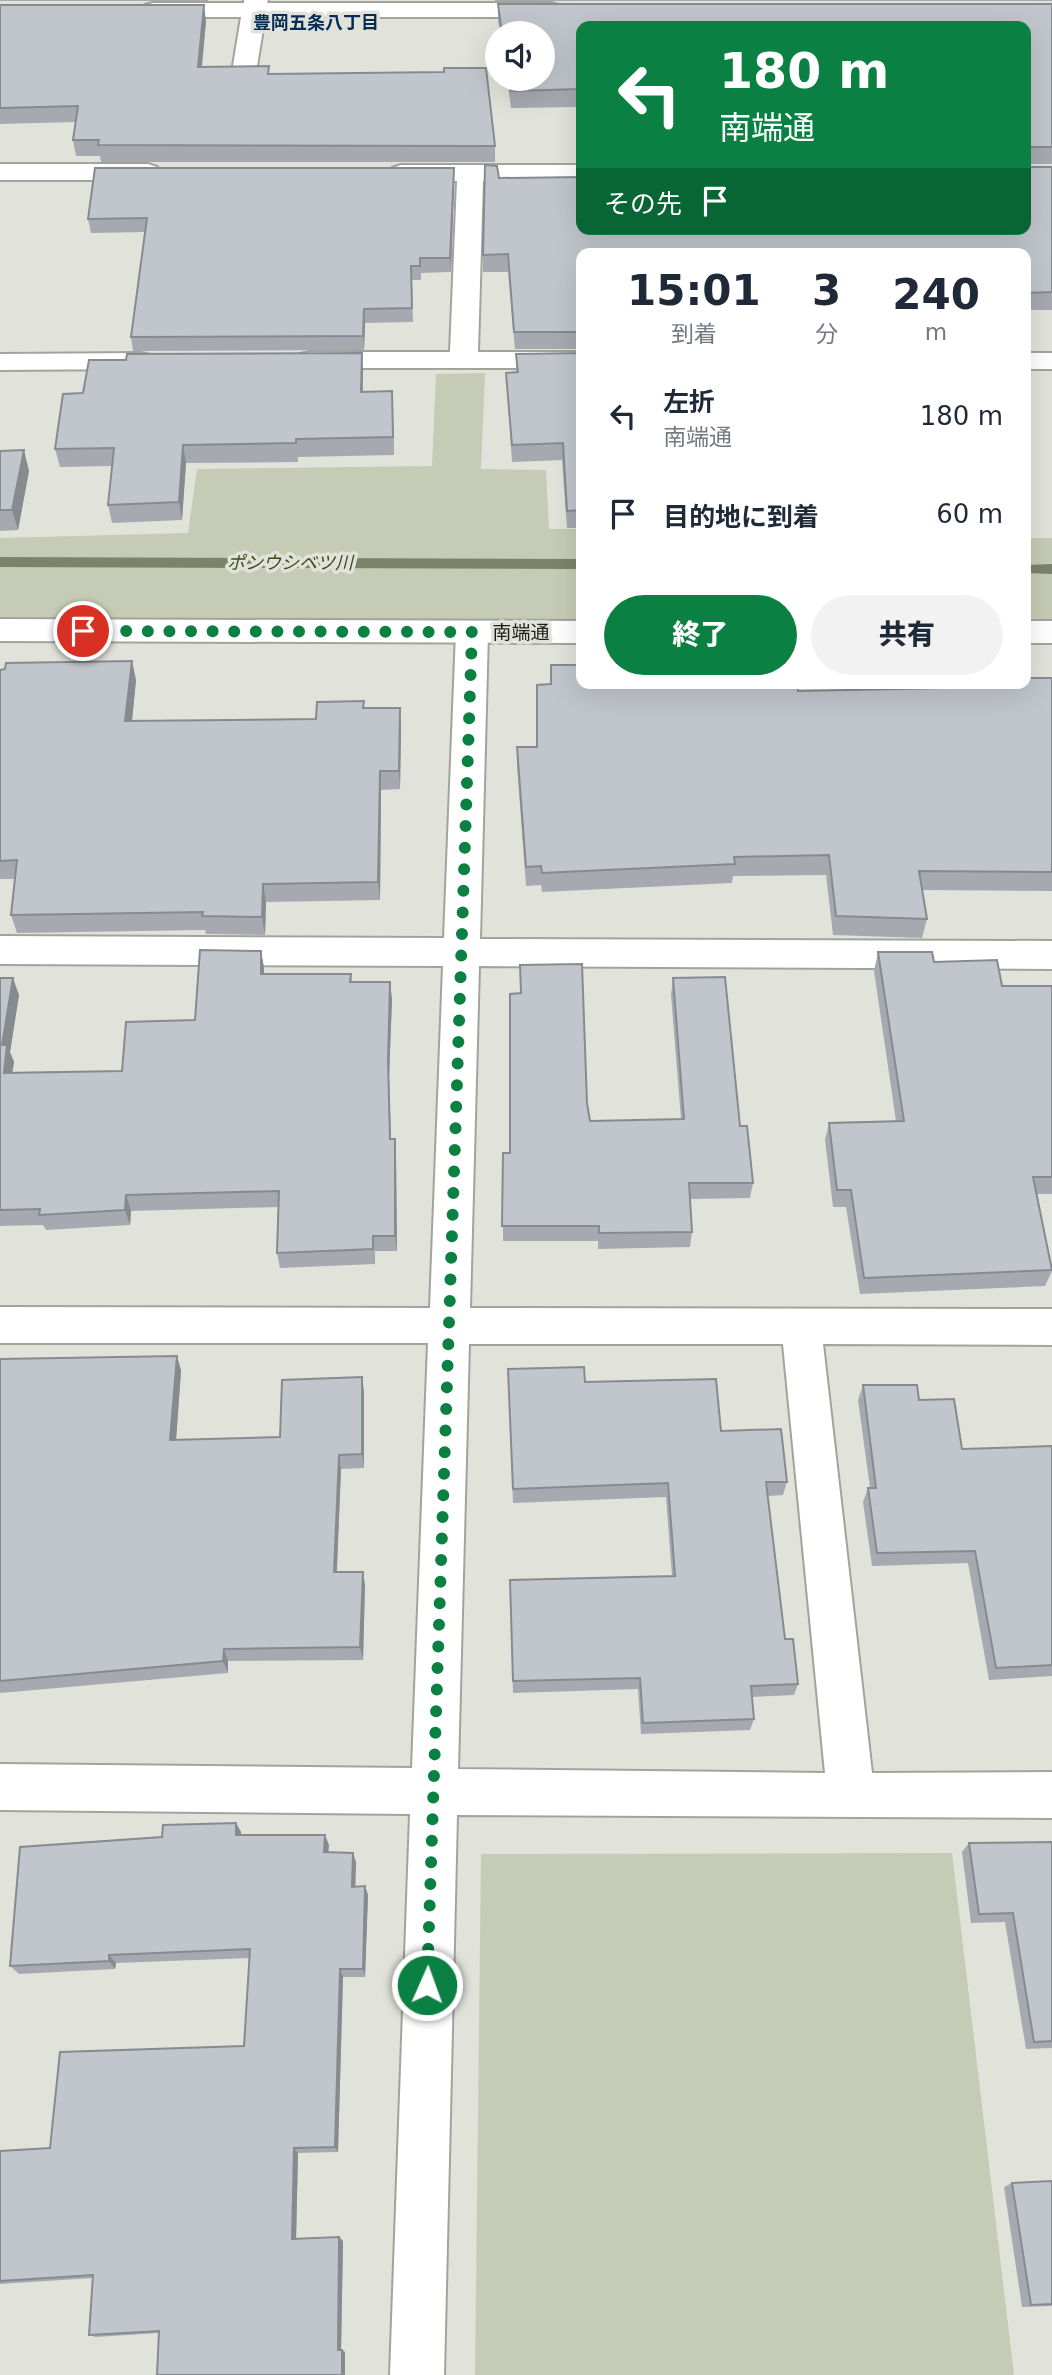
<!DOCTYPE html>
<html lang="ja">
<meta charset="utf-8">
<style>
body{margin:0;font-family:"DejaVu Sans","Noto Sans JP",sans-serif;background:#f2f2f3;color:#1f2937;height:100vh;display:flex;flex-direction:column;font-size:26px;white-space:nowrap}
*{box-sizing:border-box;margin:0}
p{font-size:23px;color:#747a83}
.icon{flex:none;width:38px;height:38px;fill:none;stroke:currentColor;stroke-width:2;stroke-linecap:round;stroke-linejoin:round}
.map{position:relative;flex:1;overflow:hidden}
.details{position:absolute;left:576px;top:248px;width:455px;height:441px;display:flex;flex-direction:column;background:#fff;border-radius:14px;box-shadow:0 7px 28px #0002}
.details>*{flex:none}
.guide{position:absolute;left:576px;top:21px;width:455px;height:214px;border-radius:14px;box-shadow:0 7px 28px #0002;background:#0b8043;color:#fff;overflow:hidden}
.controls{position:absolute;left:485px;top:21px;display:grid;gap:14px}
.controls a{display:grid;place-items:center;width:70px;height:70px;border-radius:50%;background:#fff;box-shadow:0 7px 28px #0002;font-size:35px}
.pin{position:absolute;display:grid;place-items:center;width:60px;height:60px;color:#fff;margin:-30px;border:4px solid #fff;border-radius:50%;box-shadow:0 2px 7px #0007}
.me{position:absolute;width:77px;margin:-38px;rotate:2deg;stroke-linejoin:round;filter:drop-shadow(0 0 5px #0008)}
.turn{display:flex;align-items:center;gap:24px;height:147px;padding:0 28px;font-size:32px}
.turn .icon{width:91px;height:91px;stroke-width:2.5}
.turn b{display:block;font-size:49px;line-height:60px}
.then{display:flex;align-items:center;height:66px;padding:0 28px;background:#0003;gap:14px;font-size:26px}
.eta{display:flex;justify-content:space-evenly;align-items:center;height:119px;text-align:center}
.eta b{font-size:42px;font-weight:800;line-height:49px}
.action{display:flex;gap:14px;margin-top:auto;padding:14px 28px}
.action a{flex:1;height:80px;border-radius:42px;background:#0b8043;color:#fff;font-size:28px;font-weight:800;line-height:80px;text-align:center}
.action a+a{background:#f2f2f3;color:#1f2937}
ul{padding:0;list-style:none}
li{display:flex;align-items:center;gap:21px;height:98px;padding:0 28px}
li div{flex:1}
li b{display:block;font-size:26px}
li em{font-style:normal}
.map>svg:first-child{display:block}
.green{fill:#c5cbb4}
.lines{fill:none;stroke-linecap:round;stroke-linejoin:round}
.stream{fill:#7c8369;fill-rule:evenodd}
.minor-casing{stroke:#a2a49c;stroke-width:4}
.secondary-casing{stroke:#a2a49c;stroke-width:4}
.minor{fill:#fff;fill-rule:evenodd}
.secondary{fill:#fff;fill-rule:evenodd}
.wall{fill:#a6aab0}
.shaded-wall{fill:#878b90}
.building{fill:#c1c6cd;stroke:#878b90;stroke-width:2}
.route{stroke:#0b8043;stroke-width:12;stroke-dasharray:0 21.6}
.labels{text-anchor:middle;stroke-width:7;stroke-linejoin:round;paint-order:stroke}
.far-neighbourhood-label{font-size:18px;font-weight:bold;fill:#072c52;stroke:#e1e3db}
.far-water-label{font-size:18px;font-style:italic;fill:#414c13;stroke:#e1e3db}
.street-label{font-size:19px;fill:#1d1e1b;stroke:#e1e3db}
</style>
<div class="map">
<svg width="1052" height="2375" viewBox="0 0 1052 2375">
<rect width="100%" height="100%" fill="#e1e3db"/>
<!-- green -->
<g class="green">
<polygon points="485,373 481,469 546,470 549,529 581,529 581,632 0,630 0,538 188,533 197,469 432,466 436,374"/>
<rect x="1026" y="538" width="26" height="94"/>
<polygon points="952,1853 1014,2375 475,2375 481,1854"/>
</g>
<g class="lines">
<!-- stream -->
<g class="stream">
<polygon points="0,557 581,559 581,569 0,567"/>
<polygon points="1052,564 1052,574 1026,573 1026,565"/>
</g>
<defs>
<g id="minor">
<polygon points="244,0 268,0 267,3 551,3 559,5 563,10 559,15 551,17 265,17 256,72 253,77 244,79 235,77 232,72 241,17 153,17 145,15 141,10 145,5 153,3 244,3"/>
<polygon points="0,164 148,164 157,167 161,172 157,177 148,180 0,180"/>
<polygon points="401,165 581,165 581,181 483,181 478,352 581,352 581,368 310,368 300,366 296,360 300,354 310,352 450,352 457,181 392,178 388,173 392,168"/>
<polygon points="141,353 151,355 155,361 151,367 141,369 0,370 0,354"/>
<rect x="1026" y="353" width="26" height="16"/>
<path d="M472,621L483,624L488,632L480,939L1052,941V969L479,966L470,1308L1052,1309V1345L823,1344L872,1773L1052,1772V1818L457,1815L444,2375H390L410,1814L0,1810V1764L412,1768L428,1343H0V1307L430,1308L443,966L0,964V936L444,938L456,632L461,624ZM469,1344H783L825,1773L458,1769Z"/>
</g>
<g id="secondary">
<polygon points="0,619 581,621 581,643 0,641"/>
<rect x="1026" y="621" width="26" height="22"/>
</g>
</defs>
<!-- minor casing -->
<use href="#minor" class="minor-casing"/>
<!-- secondary casing -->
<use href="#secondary" class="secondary-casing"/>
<!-- minor -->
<use href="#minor" class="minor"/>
<!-- secondary -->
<use href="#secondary" class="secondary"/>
</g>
<!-- wall -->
<g class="wall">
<rect x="0" y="0" width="208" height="1"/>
<rect x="495" y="0" width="557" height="1"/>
<polygon points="498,4 1052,4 1052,164 1028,164 1028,167 1052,167 1052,310 1026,310 1026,254 581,254 581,349 515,349 508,272 483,272 483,255 499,178 1026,229 581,26 581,107 511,108 507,79 542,79 542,33 500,33 498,21"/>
<polygon points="0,5 206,21 202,67 270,74 495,146 495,162 101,162 100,156 76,156 73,140 76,122 0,124"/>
<polygon points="454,183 451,272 421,273 421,280 412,280 413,322 365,323 364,350 133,351 131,337 145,232 91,233 88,219"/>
<polygon points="581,353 581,528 567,528 562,460 512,462 507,390 506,373 516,372 516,354"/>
<polygon points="363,371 363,392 392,391 394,455 298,457 298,462 186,463 182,520 112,523 108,505 112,466 60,467 55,449 83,393"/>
<polygon points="0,451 29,471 18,530 0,531"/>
<polygon points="551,665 629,685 798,691 991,687 991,684 1026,684 1052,678 1052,891 922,890 927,919 922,938 833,935 826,875 733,876 732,883 542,892 541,885 526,886 517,766 517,747 537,747 551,684"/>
<polygon points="0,670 136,680 132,721 316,719 364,708 401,727 400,789 381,790 380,900 266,902 265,935 206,934 205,930 17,933 11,915 15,879 0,879"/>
<polygon points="261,951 264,968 264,974 351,974 352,982 392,999 389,1077 391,1139 395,1139 396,1155 397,1251 375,1251 375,1264 280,1268 277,1253 278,1207 131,1211 130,1225 46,1230 43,1225 0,1226 0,978 19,995 10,1052 14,1062 12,1072 122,1071 195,1020"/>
<polygon points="878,952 934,962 1002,986 1052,986 1052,1194 1037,1194 1052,1268 1052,1271 1045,1286 860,1294 846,1207 833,1207 825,1140 829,1123 896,1121 874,971"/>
<polygon points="673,978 740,1126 753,1183 750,1198 690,1199 692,1232 690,1247 598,1249 598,1241 503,1241 503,1153 510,1153 587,1103 590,1121 681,1119 671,995"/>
<polygon points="177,1356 181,1371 176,1440 280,1437 364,1391 364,1468 341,1469 337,1572 365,1585 363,1660 228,1661 228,1673 0,1693 0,1359"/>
<polygon points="508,1369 585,1382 721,1431 787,1482 783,1495 768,1496 785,1639 798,1684 794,1695 752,1697 754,1719 750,1730 641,1734 638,1689 513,1693 510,1580 672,1576 666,1497 513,1503"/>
<polygon points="863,1385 919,1400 962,1449 1052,1446 1052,1676 989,1680 968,1563 872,1566 863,1502 868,1488 870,1488 858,1400"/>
<polygon points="236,1823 241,1832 241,1835 329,1845 328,1852 356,1862 355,1887 365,1886 368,1895 365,1977 343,1977 338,2152 298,2153 296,2239 339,2237 343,2241 341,2350 345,2352 345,2375 157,2375 159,2333 96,2337 89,2335 93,2278 0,2284 0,2151 50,2148 244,2046 250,1958 116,1963 115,1969 19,1974 10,1966 162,1837"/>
<polygon points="1052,1842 1052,2048 1026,2049 1005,1922 971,1923 962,1852 969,1843"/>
<polygon points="1052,2181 1052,2306 1022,2307 1004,2187 1012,2183"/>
</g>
<!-- shaded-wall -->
<g class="shaded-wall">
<polygon points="204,5 206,21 200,83 198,67"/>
<polygon points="454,168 454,183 451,272 450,258"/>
<polygon points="364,309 365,323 364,350 363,336"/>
<polygon points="362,353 363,371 362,410 361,392"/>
<polygon points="392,391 393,410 394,455 393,437"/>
<polygon points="183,445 186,463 182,520 179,502"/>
<polygon points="24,450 29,471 18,530 12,510"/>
<polygon points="132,661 136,680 130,740 125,721"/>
<polygon points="400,708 401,727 400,789 399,771"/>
<polygon points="380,771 381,790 380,900 378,882"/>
<polygon points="263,884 266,902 265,935 262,917"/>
<polygon points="261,951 264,968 264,991 261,974"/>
<polygon points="13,978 19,995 10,1052 14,1062 10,1089 4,1073 2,1045"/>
<polygon points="390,982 392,999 389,1077 391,1155 390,1139 388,1061"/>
<polygon points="395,1139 396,1155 397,1251 395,1236"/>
<polygon points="126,1195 131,1211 130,1225 125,1210"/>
<polygon points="177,1356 181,1371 175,1454 170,1440"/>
<polygon points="362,1377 364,1391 364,1468 362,1454"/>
<polygon points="339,1455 341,1469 336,1585 334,1572"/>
<polygon points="363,1572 365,1585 363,1660 360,1647"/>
<polygon points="224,1649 228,1661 228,1673 223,1661"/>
<polygon points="236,1823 241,1832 240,1845 236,1835"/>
<polygon points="325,1835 329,1845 327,1862 324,1852"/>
<polygon points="353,1853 356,1862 355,1896 352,1887"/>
<polygon points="365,1886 368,1895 365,1977 363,1969"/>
<polygon points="109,1955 116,1963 115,1969 109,1961"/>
<polygon points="340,1969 343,1977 338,2152 335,2147"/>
<polygon points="294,2148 298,2153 296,2243 292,2239"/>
<polygon points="339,2237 343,2241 341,2352 338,2350"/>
<polygon points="342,2350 345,2352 345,2375 342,2375"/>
</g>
<!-- building -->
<g class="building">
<polygon points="498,4 1052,4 1052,147 1028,147 1028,167 1052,167 1052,292 1026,293 1026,254 581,254 581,332 514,332 508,254 483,255 485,165 497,166 499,178 581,177 581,229 1026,229 1026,26 581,26 581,89 511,91 509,79 542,79 542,33 502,33"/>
<polygon points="0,5 204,5 198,67 269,66 268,74 444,72 444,68 486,68 495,146 98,145 99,140 73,140 78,106 0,108"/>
<polygon points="95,168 454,168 450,258 420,258 420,266 411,266 412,308 364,309 363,336 131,337 147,218 88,219"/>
<polygon points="362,353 361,392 392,391 393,437 296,439 296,443 183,445 179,502 108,505 114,448 55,449 63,394 83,393 89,360 126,360 127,354"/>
<polygon points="581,353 581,510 567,511 563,443 512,445 506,373 518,372 516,354"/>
<polygon points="24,450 12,510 0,510 0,451"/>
<polygon points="132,661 125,721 316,719 317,702 364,701 363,708 400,708 399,771 380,771 378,882 263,884 262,917 202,916 203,912 11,915 17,860 0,861 0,670 5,669 6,663"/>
<polygon points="551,665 581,665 581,684 629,684 629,685 797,684 798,691 995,687 994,684 1026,684 1026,678 1052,678 1052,872 919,871 927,919 836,916 829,855 734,857 735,864 542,873 541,866 526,867 517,747 537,747 537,685 551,684"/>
<polygon points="200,950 261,951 261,974 351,974 350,982 390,982 388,1061 390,1139 395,1139 395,1236 373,1236 373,1249 277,1253 279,1191 126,1195 125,1210 39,1215 40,1209 0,1210 0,978 13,978 2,1045 7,1045 4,1073 122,1071 126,1022 195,1020"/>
<polygon points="878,952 932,952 934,962 997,960 1002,986 1052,986 1052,1177 1033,1177 1052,1270 864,1278 851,1190 837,1190 829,1123 904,1121"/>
<polygon points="582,964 587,1103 590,1121 684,1119 673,978 725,977 740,1126 747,1126 753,1183 689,1183 692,1232 599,1233 599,1226 502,1226 503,1153 510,1153 510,994 521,993 520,965"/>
<polygon points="177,1356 170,1440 280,1437 282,1380 362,1377 362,1454 339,1455 334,1572 363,1572 360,1647 224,1649 223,1661 0,1681 0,1359"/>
<polygon points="584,1367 585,1382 716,1379 721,1431 781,1429 787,1482 766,1482 785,1639 793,1639 798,1684 751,1686 754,1719 643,1723 640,1678 513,1681 510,1580 675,1576 668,1483 513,1489 508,1369"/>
<polygon points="863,1385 917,1385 919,1400 954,1399 962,1449 1052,1446 1052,1665 996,1668 975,1551 877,1553 868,1488 876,1488"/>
<polygon points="236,1823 236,1835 325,1835 324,1852 353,1853 352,1887 365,1886 363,1969 340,1969 335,2147 294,2148 292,2239 339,2237 338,2350 342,2350 342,2375 157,2375 159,2331 89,2335 93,2275 0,2281 0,2151 50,2148 60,2052 244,2046 250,1949 109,1955 109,1961 10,1966 20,1847 162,1837 163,1825"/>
<polygon points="1052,1842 1052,2041 1034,2042 1013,1913 979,1914 969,1843"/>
<polygon points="1052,2181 1052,2304 1031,2305 1012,2183"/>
</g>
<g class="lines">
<!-- route -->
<polyline class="route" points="83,631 472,632 427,1985"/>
</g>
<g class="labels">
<!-- far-neighbourhood labels -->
<g class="far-neighbourhood-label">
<text x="316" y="29">豊岡五条八丁目</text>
</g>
<!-- far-water labels -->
<g class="far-water-label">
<text x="290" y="569">ポンウシベツ川</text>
</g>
<!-- street labels -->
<g class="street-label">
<text x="521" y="639">南端通</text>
</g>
</g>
</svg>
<div class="controls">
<a><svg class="icon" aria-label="sound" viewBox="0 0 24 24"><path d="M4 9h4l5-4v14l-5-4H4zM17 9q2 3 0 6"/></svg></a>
</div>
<div class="pin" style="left:83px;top:631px;background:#d93025"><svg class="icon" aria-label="arrive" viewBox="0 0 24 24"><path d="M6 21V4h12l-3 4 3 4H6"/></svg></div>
<svg class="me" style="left:427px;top:1985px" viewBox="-20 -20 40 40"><circle r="17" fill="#0b8043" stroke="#fff" stroke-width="3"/><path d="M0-11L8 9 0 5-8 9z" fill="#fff"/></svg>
<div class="guide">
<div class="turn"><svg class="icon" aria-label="left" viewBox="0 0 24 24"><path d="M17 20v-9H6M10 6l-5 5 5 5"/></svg><div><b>180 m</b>南端通</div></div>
<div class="then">その先<svg class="icon" aria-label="arrive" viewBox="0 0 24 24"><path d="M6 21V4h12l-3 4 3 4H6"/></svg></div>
</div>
<section class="details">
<div class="eta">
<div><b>15:01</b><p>到着</p></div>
<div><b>3</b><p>分</p></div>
<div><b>240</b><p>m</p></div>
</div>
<ul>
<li><svg class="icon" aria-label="left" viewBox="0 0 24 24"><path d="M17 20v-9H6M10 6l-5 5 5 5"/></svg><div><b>左折</b><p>南端通</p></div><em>180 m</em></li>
<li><svg class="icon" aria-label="arrive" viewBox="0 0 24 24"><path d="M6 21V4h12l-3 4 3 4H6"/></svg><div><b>目的地に到着</b></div><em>60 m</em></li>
</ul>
<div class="action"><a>終了</a><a>共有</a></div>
</section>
</div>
